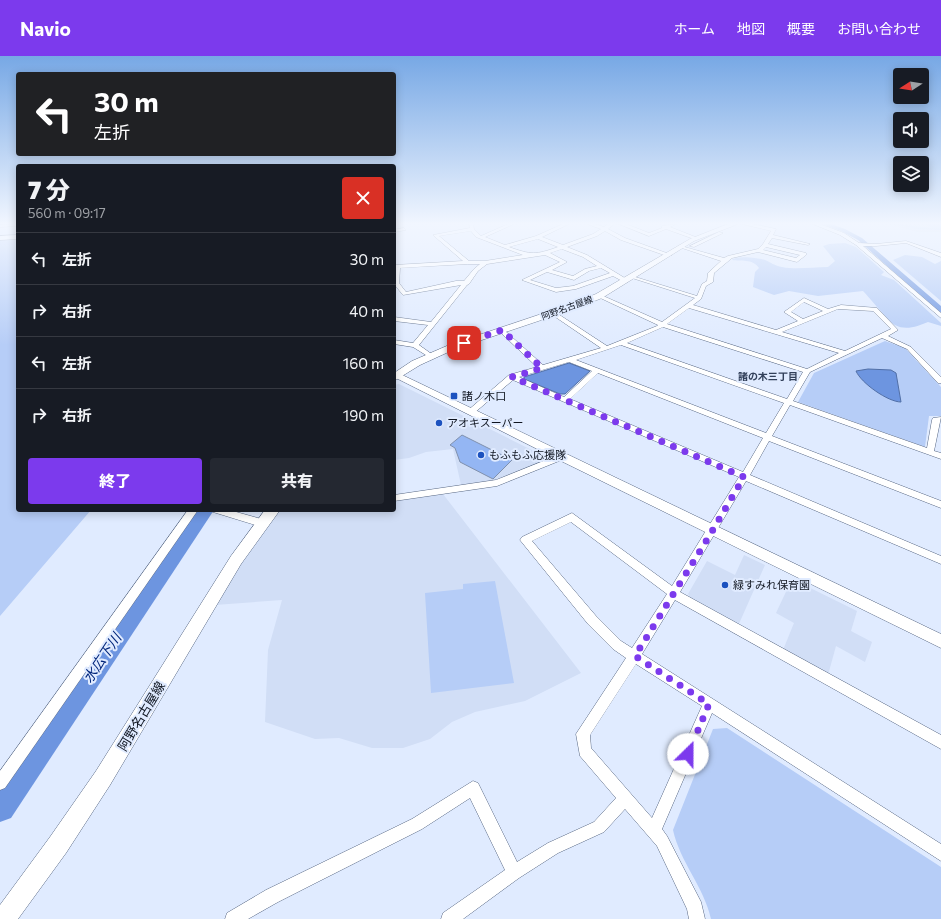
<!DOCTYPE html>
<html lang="ja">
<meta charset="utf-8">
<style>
body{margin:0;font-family:Commissioner,"Noto Sans JP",sans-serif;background:#242831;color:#f1f3f6;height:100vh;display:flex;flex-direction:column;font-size:15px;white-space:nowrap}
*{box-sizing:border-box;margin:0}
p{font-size:13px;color:#9ea1a6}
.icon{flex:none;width:22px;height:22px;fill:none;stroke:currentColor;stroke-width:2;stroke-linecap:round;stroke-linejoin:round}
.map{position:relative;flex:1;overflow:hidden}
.sheet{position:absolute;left:16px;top:108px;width:380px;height:348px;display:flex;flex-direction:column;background:#171b24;border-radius:4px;box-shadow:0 2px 10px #0003}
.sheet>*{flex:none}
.top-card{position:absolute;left:16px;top:16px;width:380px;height:84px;border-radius:4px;box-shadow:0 2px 10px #0003;background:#202124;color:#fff;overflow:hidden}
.needle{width:26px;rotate:258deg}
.fabs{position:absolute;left:893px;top:12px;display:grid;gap:8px}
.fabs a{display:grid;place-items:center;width:36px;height:36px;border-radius:4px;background:#171b24;box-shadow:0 2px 10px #0003;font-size:20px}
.pin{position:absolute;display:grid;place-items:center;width:34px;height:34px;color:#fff;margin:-17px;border-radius:8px;box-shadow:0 2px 6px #0006}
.me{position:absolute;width:44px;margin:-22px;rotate:23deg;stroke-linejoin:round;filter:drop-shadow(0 0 3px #0008)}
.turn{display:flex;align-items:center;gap:14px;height:84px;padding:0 12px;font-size:18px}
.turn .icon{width:52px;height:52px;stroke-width:2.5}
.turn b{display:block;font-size:28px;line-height:34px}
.round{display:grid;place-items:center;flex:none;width:42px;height:42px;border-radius:4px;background:#242831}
.overview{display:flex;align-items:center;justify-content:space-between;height:68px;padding:0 12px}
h1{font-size:24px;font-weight:800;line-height:30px}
.cta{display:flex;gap:8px;margin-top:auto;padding:8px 12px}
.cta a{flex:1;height:46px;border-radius:4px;background:#7c3aed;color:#fff;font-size:16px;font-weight:800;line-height:46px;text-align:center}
.cta a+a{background:#242831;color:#f1f3f6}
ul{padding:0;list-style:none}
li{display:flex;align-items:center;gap:12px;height:52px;padding:0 12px;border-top:1px solid #363941}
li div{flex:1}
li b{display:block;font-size:15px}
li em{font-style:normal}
header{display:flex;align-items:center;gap:24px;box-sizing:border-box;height:56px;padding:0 20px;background:#7c3aed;color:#fff}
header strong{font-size:19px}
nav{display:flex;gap:22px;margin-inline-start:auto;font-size:14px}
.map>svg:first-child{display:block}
.built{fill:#d1def6}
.green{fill:#b6cdf7}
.water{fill:#6d95e0;stroke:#516fa6}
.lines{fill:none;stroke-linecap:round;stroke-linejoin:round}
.canal{fill:#6d95e0;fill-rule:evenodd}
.river{fill:#6d95e0;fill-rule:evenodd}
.building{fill:#94b6f3;stroke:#7f90ad}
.minor-casing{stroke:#576783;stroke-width:1}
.tertiary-casing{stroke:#576783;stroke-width:1}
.secondary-casing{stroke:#576783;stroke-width:1}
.minor{fill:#fff;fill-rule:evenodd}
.tertiary{fill:#fff;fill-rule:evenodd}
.secondary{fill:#fff;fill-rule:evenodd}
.route{stroke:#7c3aed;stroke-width:7;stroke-dasharray:0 12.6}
.poi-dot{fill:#1c52bf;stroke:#e0ebff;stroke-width:1.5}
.labels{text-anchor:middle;stroke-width:4;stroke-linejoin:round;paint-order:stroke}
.far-street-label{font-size:9px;fill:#0f1520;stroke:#e0ebff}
.far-neighbourhood-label{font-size:10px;font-weight:bold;fill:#32405a;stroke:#e0ebff}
.poi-label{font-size:11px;fill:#0f1520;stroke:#e0ebff;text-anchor:start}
.near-street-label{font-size:13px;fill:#0f1520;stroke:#e0ebff}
.near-water-label{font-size:14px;font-style:italic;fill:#00257b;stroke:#e0ebff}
</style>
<header>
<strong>Navio</strong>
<nav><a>ホーム</a><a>地図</a><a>概要</a><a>お問い合わせ</a></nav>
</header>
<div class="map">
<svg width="941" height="863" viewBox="0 0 941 863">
<rect width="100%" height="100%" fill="#e0ebff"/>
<!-- built -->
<g class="built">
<polygon points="888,168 941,168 941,176 917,176"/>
<polygon points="399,328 546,401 546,404 495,425 461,429 453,393 426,396 409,402 394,404 394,329"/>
<polygon points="443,438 581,617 525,645 475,656 452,666 430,683 403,692 372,692 339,682 315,683 265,666 268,594 282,544 215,549 250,492 279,454 394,454 394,445 397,444"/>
<polygon points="744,499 765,509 738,570 691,544 688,538 707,505 735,519"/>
<polygon points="792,523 857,555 851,575 872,586 865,606 836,590 828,619 783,594 794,567 776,557"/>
</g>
<!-- green -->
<g class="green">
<polygon points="893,168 932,172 925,168 941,168 941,174 918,173"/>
<polygon points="0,184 18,184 18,454 91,454 0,560"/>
<path d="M845,187L856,191L884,216L881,219L894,224L941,267V270L928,266C918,270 906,275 895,269C888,265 870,242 863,235L818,240L789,235L774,239L753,231L755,216L759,212C752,202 741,206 732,204C737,199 758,202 765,204C770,206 775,210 782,211C797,214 812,211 828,211L835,205L823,190L829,188Z"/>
<polygon points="905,199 922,201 935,208 941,205 941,245 893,204"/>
<polygon points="885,285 905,292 941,331 941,360 929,360 925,391 798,346 814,317"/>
<polygon points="495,525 514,627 431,637 425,537 463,533 463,528"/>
<path d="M727,672L941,811V863H711C704,831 680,806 673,774L713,673Z"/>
</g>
<!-- water -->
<g class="water">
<polygon points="569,307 590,315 565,338 560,338 524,323 524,321"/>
<path d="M868,313L891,314L896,317L901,346C888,346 861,327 856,315Z"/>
</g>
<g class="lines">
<!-- canal -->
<polygon class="canal" points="822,168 831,168 845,173 862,182 941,250 941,256 938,256 858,184 841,175"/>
<!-- river -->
<polygon class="river" points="193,454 214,454 11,762 0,766 0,725"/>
</g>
<!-- building -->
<polygon class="building" points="462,379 512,404 493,423 460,406 455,392 450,389"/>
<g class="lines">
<defs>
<g id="minor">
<polygon points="18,168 18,170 0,171 0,169"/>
<path d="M469,168H473L474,173L481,180L508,168H514L485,181L505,189L536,180L563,168H569L542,181L563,189L593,178L601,173L587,168H595L604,171L608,168H614L608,173L625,182L672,199L667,200L621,184L605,175L597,180L567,191L587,199L628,224V226H624L613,220L576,233L556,236L522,224L560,206L545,199L487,208L478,215L469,228L467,229L419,289L433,299V301H429L413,291L394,288V284L413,287L428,269L394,265V261L431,266L461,229L403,239L394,228V209L463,205L433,179L470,172ZM471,175L476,181L523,199L485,205H469L439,180ZM538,183L558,191C535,199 532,199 509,191ZM562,193L583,201L597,210L585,213L573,220L552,214L567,206L550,197ZM468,208H480L474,213L464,225H456L406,236L399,227L400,212ZM601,212L610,217L573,230L556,232L530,224L547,216L574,224L589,215Z"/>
<polygon points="619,168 626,168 649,177 662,172 662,170 676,168 670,171 698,182 694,183 666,173 649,180"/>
<path d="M742,168H752L776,173L773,179L810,188L808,189L772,182L768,188L806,197V199L797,206L758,196L732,202L714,217L713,226L706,230L701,243L693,249L776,274L798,265L784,256L804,242L828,253L841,249L877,252L898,274L888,280L911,291L941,321V327H938L907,293L882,282L810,316L793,345L927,392L932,364L933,362L941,361L934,395L941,397V403L790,349L772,380L941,445V452L769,385L750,419L941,500V508L746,425L680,536L941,679V693L675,544L642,598L941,788V805L712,657L662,773L667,780L701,846L705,863H689L687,853L657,790L625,753L604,776L558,797L519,822L463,863H441L443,857L505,814L470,742L422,773L278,846L248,863H225L227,857L266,834L412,763L473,725L478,727L517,806L548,787L594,766L616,742L580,700L576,678L626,602L613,593L588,568L520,484L522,481L572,457L672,530L739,421L513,324L473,358H470L466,356L509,319L537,311L500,276V274H504L543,309L601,292L551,258V256H555L607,290L657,270L658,269L596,240L601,239L662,266L695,242L632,222V220L697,240L702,228L707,225L708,217L721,205L679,191L681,190L724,202L728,200L758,193L763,188L771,175ZM766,191L800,199L796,202L763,194ZM804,246L823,255L803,263L791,256ZM689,252L839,297L807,313L667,268ZM838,253L873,255L891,273L845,295L782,276ZM663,271L803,316L787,343L627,287ZM621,289L784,347L766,377L576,304ZM569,306L592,315L564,341L519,321ZM598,317L763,382L743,416L570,343ZM571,466L667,538L632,592L621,585L596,560L532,485ZM636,608L702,650L652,762L591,692L590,679Z"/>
<polygon points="813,168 820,168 844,177 859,187 876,188 906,185 941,197 941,201 906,187 876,190 863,190 941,257 941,262 856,189 840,179"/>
<polygon points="404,172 406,174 394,176 394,174"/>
<polygon points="719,176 723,177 694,191 690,190"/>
<polygon points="561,398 565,401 564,403 497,430 394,445 394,439 496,424"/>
<polygon points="188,454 198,454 5,732 0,734 0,715"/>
<polygon points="211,454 229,454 265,464 267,467 265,470 262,471 213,456"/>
</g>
<g id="tertiary">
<polygon points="18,179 18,183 0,184 0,180"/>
<polygon points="394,315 941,578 941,592 557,403 394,321"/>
</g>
<g id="secondary">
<polygon points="728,168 738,168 694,185 602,242 577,252 455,293 420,309 394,325 394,317 412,305 449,289 571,248 596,238 690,183"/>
<polygon points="265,454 280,454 241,508 110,729 66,797 18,863 0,863 0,849 50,781 96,715 231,500"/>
</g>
</defs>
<!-- minor casing -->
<use href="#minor" class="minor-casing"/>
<!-- tertiary casing -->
<use href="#tertiary" class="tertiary-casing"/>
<!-- secondary casing -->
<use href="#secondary" class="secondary-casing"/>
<!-- minor -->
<use href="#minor" class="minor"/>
<!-- tertiary -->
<use href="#tertiary" class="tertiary"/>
<!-- secondary -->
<use href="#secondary" class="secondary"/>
</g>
<!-- sky -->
<linearGradient id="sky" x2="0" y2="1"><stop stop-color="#77a8e5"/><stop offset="0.58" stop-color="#f1f6ff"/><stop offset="1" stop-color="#f1f6ff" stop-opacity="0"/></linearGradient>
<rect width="941" height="289" fill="url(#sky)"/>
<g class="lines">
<!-- route -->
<polyline class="route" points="464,287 502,274 542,312 512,321 744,421 708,482 635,600 709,648 688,698"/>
</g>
<!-- markers -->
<g class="poi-dot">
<rect x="450" y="336" width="8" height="8" rx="2"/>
<circle cx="439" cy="367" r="4"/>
<circle cx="481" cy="399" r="4"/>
<circle cx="725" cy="529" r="4"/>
</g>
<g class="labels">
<!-- far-street labels -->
<g class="far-street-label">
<text transform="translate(567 252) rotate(-20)" y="3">阿野名古屋線</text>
</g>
<!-- far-neighbourhood labels -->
<g class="far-neighbourhood-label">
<text x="768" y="324">諸の木三丁目</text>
</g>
<!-- poi labels -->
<g class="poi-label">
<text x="462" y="344">諸ノ木口</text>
<text x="447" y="371">アオキスーパー</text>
<text x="489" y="403">もふもふ応援隊</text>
<text x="733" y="533">緑すみれ保育園</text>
</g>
<!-- near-street labels -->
<g class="near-street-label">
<text transform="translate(141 660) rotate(-59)" y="5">阿野名古屋線</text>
</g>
<!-- near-water labels -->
<g class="near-water-label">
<text transform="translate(102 602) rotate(-56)" y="5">水広下川</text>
</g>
</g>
</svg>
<div class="fabs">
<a><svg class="needle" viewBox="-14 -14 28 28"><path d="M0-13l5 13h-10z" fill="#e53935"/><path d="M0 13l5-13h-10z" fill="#9ea1a6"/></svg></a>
<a><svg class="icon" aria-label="sound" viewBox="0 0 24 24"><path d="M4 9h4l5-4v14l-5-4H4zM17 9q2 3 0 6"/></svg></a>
<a><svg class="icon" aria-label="layers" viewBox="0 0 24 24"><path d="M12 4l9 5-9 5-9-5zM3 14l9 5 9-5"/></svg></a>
</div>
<div class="pin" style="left:464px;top:287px;background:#d93025"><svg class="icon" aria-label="arrive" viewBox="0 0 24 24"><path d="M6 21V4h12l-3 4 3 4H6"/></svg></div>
<svg class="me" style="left:688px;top:698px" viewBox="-20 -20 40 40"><circle r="19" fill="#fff"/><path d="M0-13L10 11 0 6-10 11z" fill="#7c3aed"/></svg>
<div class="top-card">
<div class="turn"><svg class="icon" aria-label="left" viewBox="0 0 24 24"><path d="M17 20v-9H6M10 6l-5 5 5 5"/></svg><div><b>30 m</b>左折</div></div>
</div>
<section class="sheet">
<div class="overview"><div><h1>7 分</h1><p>560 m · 09:17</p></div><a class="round" style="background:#d93025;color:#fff"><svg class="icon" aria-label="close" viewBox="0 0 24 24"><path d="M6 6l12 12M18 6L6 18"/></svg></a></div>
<ul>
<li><svg class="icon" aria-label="left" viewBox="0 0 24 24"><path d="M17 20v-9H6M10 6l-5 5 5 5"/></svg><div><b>左折</b></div><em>30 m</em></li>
<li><svg class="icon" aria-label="right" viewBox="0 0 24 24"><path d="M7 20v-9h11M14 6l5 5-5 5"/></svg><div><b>右折</b></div><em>40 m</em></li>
<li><svg class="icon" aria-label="left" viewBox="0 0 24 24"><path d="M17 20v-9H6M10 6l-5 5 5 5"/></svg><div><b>左折</b></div><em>160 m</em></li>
<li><svg class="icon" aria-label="right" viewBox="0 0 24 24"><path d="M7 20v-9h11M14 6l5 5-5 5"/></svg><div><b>右折</b></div><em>190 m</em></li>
</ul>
<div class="cta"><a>終了</a><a>共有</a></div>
</section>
</div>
